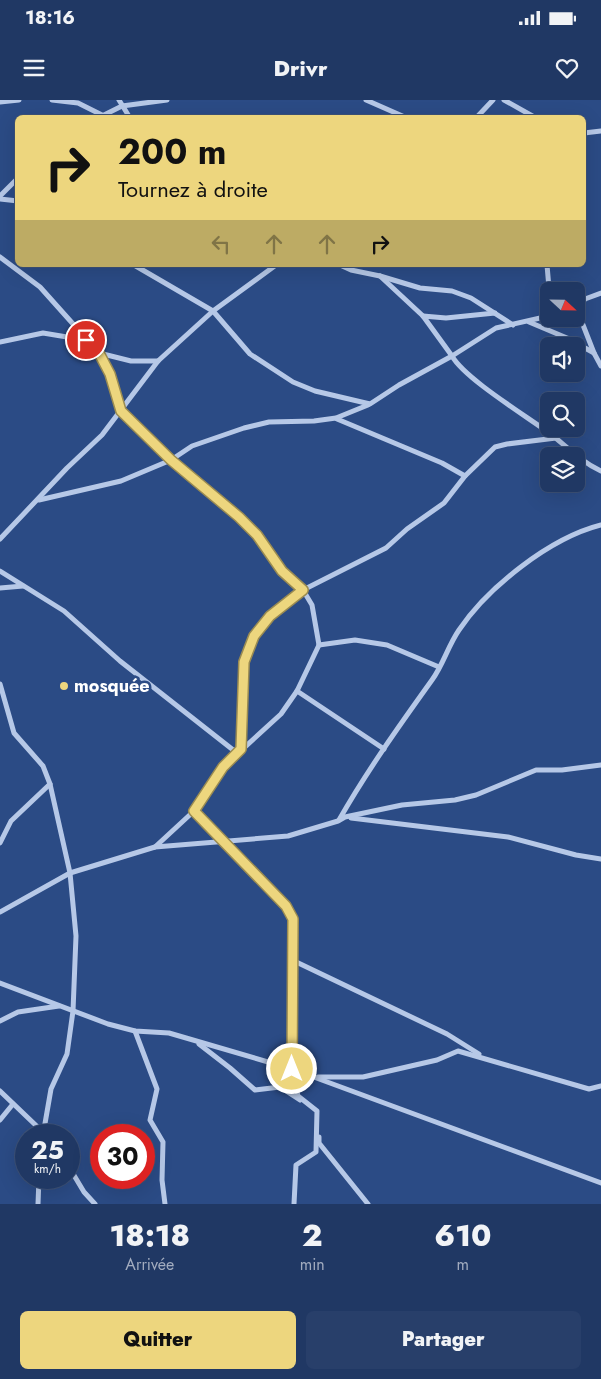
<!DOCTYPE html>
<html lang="fr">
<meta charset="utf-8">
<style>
body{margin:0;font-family:Jost,sans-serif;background:#283f6a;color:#f1f3f6;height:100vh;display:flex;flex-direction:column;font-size:19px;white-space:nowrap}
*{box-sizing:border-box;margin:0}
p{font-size:16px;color:#a2acbf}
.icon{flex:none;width:28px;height:28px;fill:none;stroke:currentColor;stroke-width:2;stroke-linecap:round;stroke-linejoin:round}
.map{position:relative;height:1104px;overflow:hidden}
.side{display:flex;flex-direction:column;background:#203864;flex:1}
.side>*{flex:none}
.banner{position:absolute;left:15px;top:15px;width:571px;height:152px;border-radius:8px;box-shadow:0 5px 20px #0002,0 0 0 1px #3d5278;background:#edd67e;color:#111;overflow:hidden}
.needle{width:32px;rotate:112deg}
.tools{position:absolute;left:540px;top:182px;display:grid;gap:10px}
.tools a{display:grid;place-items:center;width:45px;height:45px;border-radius:8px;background:#203864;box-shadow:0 5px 20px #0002,0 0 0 1px #3d5278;font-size:25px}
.speed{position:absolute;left:15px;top:1024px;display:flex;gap:10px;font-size:25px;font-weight:700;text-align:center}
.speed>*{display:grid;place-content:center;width:65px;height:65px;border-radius:50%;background:#203864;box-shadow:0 5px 20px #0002,0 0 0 1px #3d5278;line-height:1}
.speed small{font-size:12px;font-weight:400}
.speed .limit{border:8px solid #d22;background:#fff;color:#111}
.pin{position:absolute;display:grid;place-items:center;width:42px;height:42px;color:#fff;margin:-21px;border:2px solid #fff;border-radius:50%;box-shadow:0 1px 5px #0007}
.me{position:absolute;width:55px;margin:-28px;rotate:0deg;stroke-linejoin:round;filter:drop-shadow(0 0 4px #0008)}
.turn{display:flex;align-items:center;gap:18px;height:105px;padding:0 20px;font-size:22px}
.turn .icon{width:65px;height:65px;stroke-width:2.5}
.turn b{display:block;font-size:35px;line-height:42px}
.lanes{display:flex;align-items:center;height:48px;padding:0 20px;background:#0003;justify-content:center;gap:25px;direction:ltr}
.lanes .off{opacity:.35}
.eta{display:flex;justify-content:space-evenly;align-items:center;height:85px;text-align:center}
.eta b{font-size:30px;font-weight:800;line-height:35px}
.action{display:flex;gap:10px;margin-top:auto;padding:10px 20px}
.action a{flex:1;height:58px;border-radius:8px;background:#edd67e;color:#111;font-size:20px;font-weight:800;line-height:58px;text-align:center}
.action a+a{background:#283f6a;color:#f1f3f6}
.status{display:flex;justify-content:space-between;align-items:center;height:35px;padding:0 25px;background:#203864;direction:ltr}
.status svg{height:14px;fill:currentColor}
header{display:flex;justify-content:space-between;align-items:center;height:65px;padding:0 20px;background:#203864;font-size:22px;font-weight:800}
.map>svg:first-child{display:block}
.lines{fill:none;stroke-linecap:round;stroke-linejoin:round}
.street{stroke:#b6c8e7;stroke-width:5}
.route-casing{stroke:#9a8b52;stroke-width:12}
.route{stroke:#edd67e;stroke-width:9}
.poi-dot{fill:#edd67e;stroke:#2b4b85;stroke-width:2}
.labels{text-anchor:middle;stroke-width:5;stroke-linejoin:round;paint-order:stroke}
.poi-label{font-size:18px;font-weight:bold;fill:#fff;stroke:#2b4b85;text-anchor:start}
</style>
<div class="status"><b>18:16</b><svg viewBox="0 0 49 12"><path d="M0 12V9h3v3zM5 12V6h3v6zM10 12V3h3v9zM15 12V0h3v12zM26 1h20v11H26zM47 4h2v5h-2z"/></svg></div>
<header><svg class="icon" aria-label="menu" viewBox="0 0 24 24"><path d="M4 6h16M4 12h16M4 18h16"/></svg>Drivr<svg class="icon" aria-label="heart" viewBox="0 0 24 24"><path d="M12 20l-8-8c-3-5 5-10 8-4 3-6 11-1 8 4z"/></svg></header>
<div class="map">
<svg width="601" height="1104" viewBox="0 0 601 1104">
<rect width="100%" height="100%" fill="#2b4b85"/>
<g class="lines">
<!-- street -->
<g class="street">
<polyline points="52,0 78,3 108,18"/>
<polyline points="119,0 130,18"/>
<polyline points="366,0 407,18"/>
<polyline points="504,0 536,18"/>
<polyline points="0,2 19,0"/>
<polyline points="98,18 122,6 167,0"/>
<polyline points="476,18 493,0"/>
<polyline points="584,33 601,31"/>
<polyline points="0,96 18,78"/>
<polyline points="0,99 18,101"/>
<polyline points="0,157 40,187 99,253 110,274 121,311 171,360 239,417 257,435 281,471 303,490 312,505 319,545 297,591 281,614 223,667 194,711 155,747"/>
<path d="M134,165L213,211L250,254L293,282L315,291L370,304L399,285L452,256C465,279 528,317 552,335C568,348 582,362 601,371"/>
<polyline points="340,165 351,170 380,176 420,188 452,191 471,198 513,225"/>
<polyline points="547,165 549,188 554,191"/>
<polyline points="380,176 423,216 452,256 496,228 549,216"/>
<polyline points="576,207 594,253"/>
<polyline points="577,208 585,199 601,193"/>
<polyline points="423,216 446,218 495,213"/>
<polyline points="529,222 567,238 594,253 601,266"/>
<polyline points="0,242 43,233 85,240"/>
<polyline points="99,253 131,261 158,261"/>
<polyline points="337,319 442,363 465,376 495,347 507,344 556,338"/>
<polyline points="39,400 121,381 171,360 192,346 244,328 269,322 314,321 336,318 368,305"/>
<polyline points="0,439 67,368 102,335 158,261 213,211 276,165"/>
<polyline points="0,471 64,511 120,561 237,653"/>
<polyline points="0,488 23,486"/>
<polyline points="319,545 355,540 387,545 439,567"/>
<polyline points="0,584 14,633 43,666 50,684 70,773 76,836 73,911 67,954 51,989 43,1035"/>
<polyline points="297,591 384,649"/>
<polyline points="241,649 244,562 255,536 270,516 303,490 386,448 407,429 444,403 465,376"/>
<polyline points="194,711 286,806 293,819 292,969 298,996 317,1011 316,1052 296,1065 294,1104"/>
<polyline points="351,718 508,737 576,755 601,759"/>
<path d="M339,720C367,671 399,626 432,580C443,565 448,546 459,530C488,487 550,438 601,425"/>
<polyline points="0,743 11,721 50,684"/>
<polyline points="0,812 70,773 155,747 288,736 338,721 345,717 402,705 455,700 476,695 536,670 562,670 601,665"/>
<polyline points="292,860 447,934 479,954"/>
<polyline points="0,883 108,924 135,931 169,933 292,969 601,1083"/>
<polyline points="0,921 18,912 59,906"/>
<polyline points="135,931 157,989 150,1020 163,1042 162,1080 165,1104"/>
<polyline points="199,944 230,968 255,990 280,987 300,1000"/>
<polyline points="318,977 363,977 437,960 458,951 589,989 601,986"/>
<polyline points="0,991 46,1035"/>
<polyline points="0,1020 13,1004"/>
<polyline points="319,1037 319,1043 368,1104"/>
<polyline points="69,1067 84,1092 95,1104"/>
<polyline points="38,1104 39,1078"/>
</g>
</g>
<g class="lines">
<defs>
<polyline id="route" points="86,240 99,253 110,274 121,311 171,360 239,417 257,435 282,471 303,490 270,516 254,536 244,562 241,649 223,667 194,711 286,806 293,819 292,969"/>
</defs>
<!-- route casing -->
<use href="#route" class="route-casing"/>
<!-- route -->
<use href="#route" class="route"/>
</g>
<!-- markers -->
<circle class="poi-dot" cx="64" cy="586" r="5"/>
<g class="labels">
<!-- poi labels -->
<g class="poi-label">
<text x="74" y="592">mosquée</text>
</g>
</g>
</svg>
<div class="tools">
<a><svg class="needle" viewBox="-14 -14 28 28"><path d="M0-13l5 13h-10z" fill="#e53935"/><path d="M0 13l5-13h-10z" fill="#a2acbf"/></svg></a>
<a><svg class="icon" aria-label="sound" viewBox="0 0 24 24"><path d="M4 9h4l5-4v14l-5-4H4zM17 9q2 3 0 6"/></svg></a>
<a><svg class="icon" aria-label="search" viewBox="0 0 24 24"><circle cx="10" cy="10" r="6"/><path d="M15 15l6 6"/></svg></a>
<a><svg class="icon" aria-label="layers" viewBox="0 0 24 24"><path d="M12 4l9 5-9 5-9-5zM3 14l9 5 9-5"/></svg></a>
</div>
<div class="speed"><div>25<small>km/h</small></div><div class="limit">30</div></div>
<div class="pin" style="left:86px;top:240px;background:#d93025"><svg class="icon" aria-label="arrive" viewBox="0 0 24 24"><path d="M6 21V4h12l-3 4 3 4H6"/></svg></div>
<svg class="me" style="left:292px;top:969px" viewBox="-20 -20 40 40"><circle r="17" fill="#edd67e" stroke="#fff" stroke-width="3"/><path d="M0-11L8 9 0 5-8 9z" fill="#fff"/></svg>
<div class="banner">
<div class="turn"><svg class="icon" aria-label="right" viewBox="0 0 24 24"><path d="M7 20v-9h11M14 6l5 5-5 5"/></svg><div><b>200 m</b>Tournez à droite</div></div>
<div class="lanes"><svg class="icon off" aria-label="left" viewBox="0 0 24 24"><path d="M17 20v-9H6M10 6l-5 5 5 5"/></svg><svg class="icon off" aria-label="ahead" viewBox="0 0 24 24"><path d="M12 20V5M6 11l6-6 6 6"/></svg><svg class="icon off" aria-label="ahead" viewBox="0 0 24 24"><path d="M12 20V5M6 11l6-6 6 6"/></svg><svg class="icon" aria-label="right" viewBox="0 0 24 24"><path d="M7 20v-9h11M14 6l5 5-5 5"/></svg></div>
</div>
</div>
<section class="side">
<div class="eta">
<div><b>18:18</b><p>Arrivée</p></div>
<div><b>2</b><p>min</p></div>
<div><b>610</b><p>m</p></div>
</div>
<div class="action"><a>Quitter</a><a>Partager</a></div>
</section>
